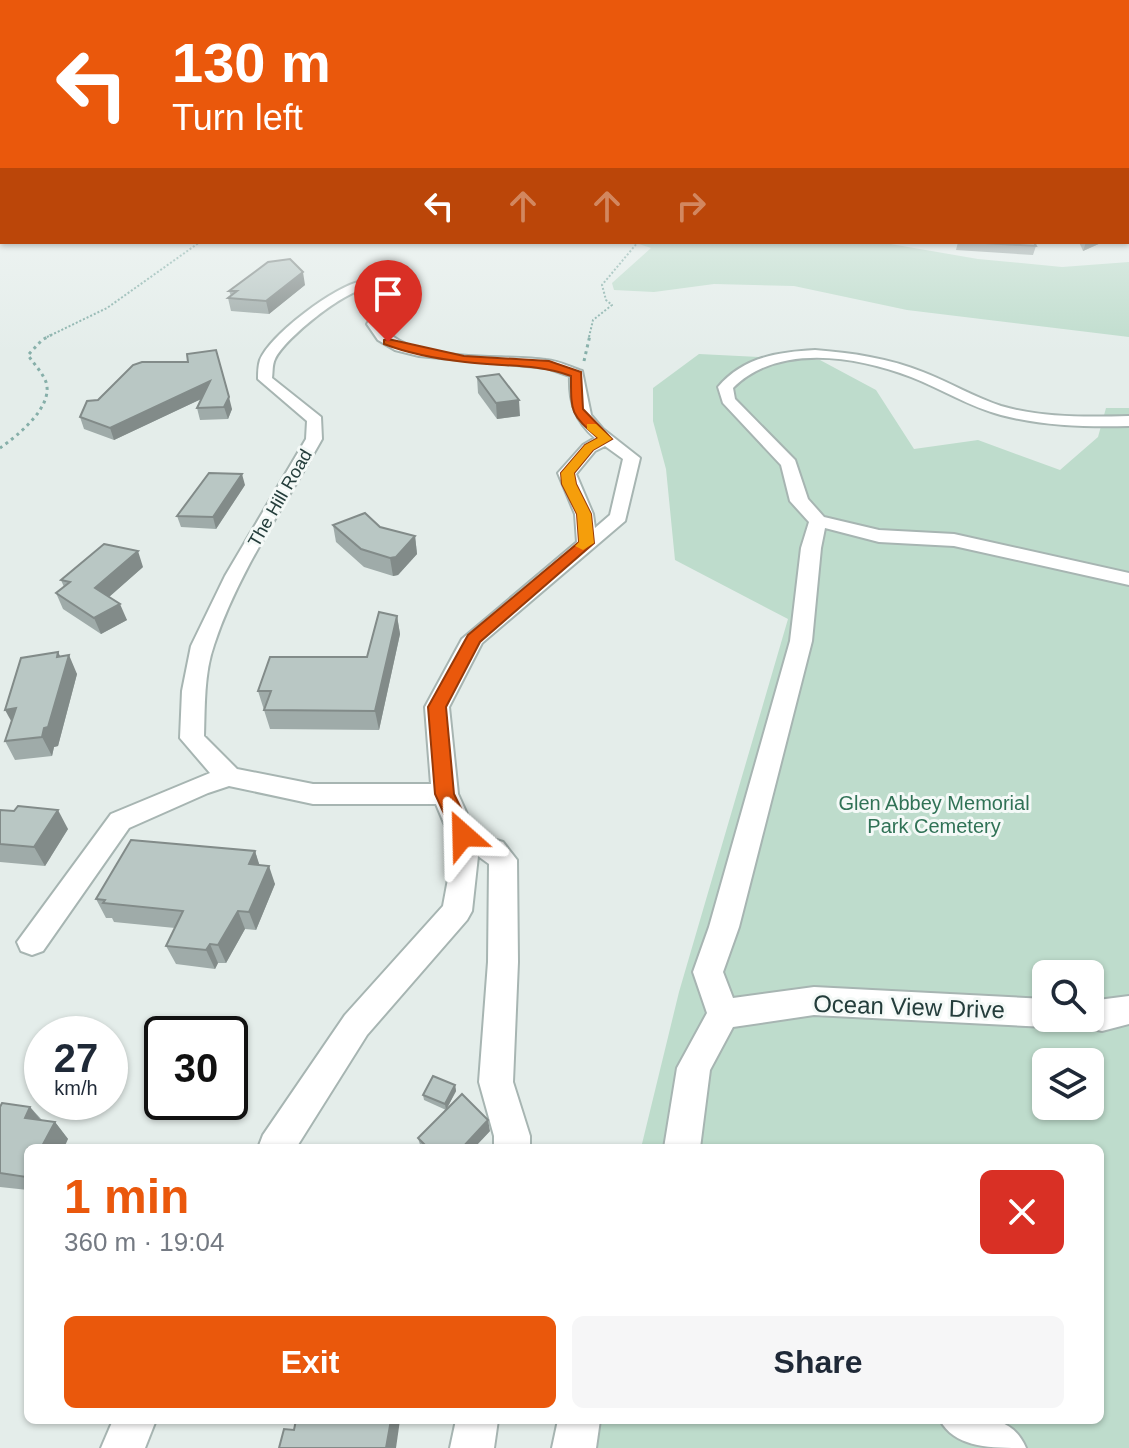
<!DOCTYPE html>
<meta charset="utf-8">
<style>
body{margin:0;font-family:Arial,sans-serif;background:#f6f6f7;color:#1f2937;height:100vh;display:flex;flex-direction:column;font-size:30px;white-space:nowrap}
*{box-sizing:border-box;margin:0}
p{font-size:26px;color:#747a83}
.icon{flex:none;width:44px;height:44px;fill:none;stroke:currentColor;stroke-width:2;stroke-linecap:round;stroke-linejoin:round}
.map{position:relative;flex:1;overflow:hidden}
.details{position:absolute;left:24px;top:1144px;width:1080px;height:280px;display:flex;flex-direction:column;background:#fff;border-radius:12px;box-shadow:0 2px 6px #0004}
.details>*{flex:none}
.guide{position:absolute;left:0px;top:0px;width:1130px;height:244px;box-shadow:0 2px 6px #0004;background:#ea580c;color:#fff;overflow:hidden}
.buttons{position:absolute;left:1032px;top:960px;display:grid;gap:16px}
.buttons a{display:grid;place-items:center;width:72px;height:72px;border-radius:12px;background:#fff;box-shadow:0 2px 6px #0004;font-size:40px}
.speed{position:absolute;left:24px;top:1016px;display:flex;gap:16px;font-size:40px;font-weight:700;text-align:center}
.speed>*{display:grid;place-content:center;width:104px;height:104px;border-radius:50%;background:#fff;box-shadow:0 2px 6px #0004;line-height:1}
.speed small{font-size:20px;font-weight:400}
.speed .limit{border:4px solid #111;border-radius:12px;background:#fff;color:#111}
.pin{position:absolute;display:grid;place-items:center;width:68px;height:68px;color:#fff;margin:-82px -34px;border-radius:50% 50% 50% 0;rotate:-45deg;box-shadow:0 0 8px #0007}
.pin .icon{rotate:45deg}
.me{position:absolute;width:88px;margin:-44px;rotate:335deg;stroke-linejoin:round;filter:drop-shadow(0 0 6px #0008)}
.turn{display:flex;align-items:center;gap:28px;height:168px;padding:0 40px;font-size:36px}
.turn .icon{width:104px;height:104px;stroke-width:2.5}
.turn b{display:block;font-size:56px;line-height:68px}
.lanes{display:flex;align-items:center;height:76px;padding:0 40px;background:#0003;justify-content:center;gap:40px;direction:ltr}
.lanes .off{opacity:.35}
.round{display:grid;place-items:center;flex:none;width:84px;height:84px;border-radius:12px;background:#f6f6f7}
.head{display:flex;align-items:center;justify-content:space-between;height:136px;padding:0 40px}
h1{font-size:48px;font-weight:800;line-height:60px;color:#ea580c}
.cta{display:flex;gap:16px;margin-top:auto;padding:16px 40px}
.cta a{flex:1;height:92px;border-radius:12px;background:#ea580c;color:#fff;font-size:32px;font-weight:800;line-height:92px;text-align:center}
.cta a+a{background:#f6f6f7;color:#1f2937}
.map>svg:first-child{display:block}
.green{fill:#bedccc;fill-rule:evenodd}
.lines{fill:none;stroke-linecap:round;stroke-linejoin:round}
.minor-casing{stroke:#a7b5b2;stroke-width:4}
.path-far1{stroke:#86afa9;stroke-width:2;stroke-dasharray:2 2;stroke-linecap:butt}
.path{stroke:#86afa9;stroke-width:3;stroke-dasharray:3 4;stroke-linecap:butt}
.minor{fill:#fff;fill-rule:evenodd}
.wall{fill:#9faba9}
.shaded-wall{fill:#828b89}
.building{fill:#b9c7c4;stroke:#828b89;stroke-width:2}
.route{fill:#ea580c;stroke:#983908;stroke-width:2}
.slow{fill:#f59e0b}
.labels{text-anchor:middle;stroke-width:6;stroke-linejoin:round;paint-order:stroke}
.far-street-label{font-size:18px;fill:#243d3b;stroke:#f4f9f7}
.park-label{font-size:20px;fill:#307256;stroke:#f4f9f7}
.near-street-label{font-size:24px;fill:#243d3b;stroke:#f4f9f7}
</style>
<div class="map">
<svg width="1129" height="1448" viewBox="0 0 1129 1448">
<rect width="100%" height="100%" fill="#e4edea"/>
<!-- green -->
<g class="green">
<polygon points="633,242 879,242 978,259 1062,267 1129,262 1129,337 907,310 794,286 714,284 654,292 614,290 612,283 651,248"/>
<path d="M699,354L820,360L876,390L914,449L978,440L1060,470L1098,437L1106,408H1129V1448H589L591,1420H1100V1148H641L679,992L788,619L675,560L666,469L653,421V388ZM1046,974H1090V1018H1046ZM1046,1062H1090V1106H1046Z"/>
</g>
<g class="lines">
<defs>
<g id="minor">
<path d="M362,281L388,284L400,291L381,324C408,366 501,353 546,360C559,361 570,367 582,371L591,415L603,429L640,458L625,521L482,643L449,707L458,794L476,834L503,842L517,860L518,962L513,1082L530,1136V1148H494V1136L479,1082L488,962L489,864L478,856L472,911L467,920L367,1035L296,1148H258L263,1135L345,1015L443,906L451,863L449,835L436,804H313L229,786L208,793L129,828L43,951L32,955L21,951L17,942L111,814L210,773L180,738L182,691L191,646L225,576L306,439L307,421L258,379C258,373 258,366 260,360C271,334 335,286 362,281ZM368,288L387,292L367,324L378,340L395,350L419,356L547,368L570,376C569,402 575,421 595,438L583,445L558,473L575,514L577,542L462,639L425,707L431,784H313L237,769L204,736C205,706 204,673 214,645C238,572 285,505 322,439L321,417L272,378C273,372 272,365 275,359C285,338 345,290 368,288ZM605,446L623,459L610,515L595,528L593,514L576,474L595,451Z"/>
<path d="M815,350C852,353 888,358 923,372C949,382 974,397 1001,406C1042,418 1087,417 1129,416V426C1086,427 1043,426 1001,415C970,407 942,389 911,377C856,356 778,343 733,388L735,399L795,460L808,499L824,517L879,530L954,534L1129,573V585L954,546L879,542L825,528L821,548L812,641L739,927L723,972L733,998L814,987L1046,999V1018H1060L1057,1023L1046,1027L814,1015L733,1027L710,1070L700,1148H664L677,1068L707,1013L693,972L709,927L790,641L801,548L809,522L790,501L781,465L723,403L718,387C743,357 778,352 815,350Z"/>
<polygon points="1129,996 1129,1024 1102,1031 1079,1026 1075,1018 1090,1018 1090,1001"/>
<polygon points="113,1420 156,1420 145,1448 101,1448"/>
<polygon points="456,1420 498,1420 494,1448 450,1448"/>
<polygon points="558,1420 600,1420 596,1448 552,1448"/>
<path d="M940,1420C974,1420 1010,1410 1026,1448C991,1448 955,1448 940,1420Z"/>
</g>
</defs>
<!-- minor casing -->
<use href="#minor" class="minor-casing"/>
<!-- path-far1 -->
<g class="path-far1">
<polyline points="47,337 107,308 200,242"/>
<polyline points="589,337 593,320 612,305 606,300 602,285 638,242"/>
</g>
<!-- path -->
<g class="path">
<polyline points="584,361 590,335"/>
<path d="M0,448C17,436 54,407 46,382C42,372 34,364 28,355L42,340L51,335"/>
</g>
<!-- minor -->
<use href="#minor" class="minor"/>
</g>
<!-- wall -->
<g class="wall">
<polygon points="958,242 1034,242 1036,246 1033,255 956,250"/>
<polygon points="1079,242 1103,242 1083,251"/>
<polygon points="305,285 269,314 231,311 228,298 231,296 229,291"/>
<polygon points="133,365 232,409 228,419 200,420 197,408 201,399 114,440 84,429 80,417"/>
<polygon points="477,377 520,416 497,419 478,393"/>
<polygon points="245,485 216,529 181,527 177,516"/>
<polygon points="333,525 380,527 415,536 417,554 398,575 393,576 364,567 336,542"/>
<polygon points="143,567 109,597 127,620 101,634 63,609 56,593 64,587 61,580"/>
<polygon points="397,616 400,634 379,730 270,729 258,691 367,657"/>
<polygon points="58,652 60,656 77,674 58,746 54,747 52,756 15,760 5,741"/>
<polygon points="0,810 68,829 45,866 0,862"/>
<polygon points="255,851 259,865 275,884 256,930 245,929 226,963 218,963 215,969 176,964 166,946 175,928 114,922 112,918 106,918 96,899"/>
<polygon points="455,1085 456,1091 446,1110 424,1100 423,1095"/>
<polygon points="0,1107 30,1107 42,1120 55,1122 68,1139 28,1148 28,1190 0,1187"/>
<polygon points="490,1131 474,1148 421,1148 418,1138"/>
</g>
<!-- shaded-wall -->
<g class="shaded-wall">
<polygon points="1086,242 1103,242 1083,251"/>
<polygon points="303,272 305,285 269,314 266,301"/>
<polygon points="210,381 214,393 114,440 110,428"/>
<polygon points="229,397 232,409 228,419 224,407"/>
<polygon points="519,400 520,416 497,419 496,403"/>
<polygon points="242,474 245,485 216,529 213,517"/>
<polygon points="415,536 417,554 398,575 393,576 390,558"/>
<polygon points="138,551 143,567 101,604 95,588"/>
<polygon points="120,604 127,620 101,634 94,618"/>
<polygon points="397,616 400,634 379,730 375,711"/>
<polygon points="58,652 65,667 69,655 77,674 58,746 54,747 52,756 42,737"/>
<polygon points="16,708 15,728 5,710"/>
<polygon points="58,810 68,829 45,866 34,847"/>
<polygon points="255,851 261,870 249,864"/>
<polygon points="269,866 275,884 256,930 249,912"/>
<polygon points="238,911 245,929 226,963 218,945"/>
<polygon points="210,944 218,963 215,969 206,950"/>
<polygon points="455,1085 456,1091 446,1110 445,1104"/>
<polygon points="30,1107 44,1124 25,1118"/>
<polygon points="488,1120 490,1131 474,1148 462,1148"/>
<polygon points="55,1122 68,1139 64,1148 41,1148"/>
<polygon points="391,1420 400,1420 396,1448 386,1448"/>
</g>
<!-- building -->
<g class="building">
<polygon points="968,242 1034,242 1036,246"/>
<polygon points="290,259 303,272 266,301 228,298 237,291 229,291 268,262"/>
<polygon points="216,350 229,397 224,407 197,408 210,381 110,428 80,417 87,401 98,400 133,365 142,362 188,362 187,354"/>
<polygon points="499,374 519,400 496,403 477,377"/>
<polygon points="209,473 242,474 213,517 177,516"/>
<polygon points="365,513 380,527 415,536 396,557 390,558 361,549 333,525"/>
<polygon points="104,544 138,551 95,588 120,604 94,618 56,593 70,582 61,580"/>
<polygon points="379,612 397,616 375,711 264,710 271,691 258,691 270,657 367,657"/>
<polygon points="58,652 57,657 69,655 48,727 44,728 42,737 5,741 16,708 5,710 21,658"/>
<polygon points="18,806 58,810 34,847 0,844 0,810 14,811"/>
<polygon points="131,840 255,851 249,864 269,866 249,912 238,911 218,945 210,944 206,950 166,946 183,911 103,903 105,900 96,899"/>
<polygon points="433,1076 455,1085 445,1104 423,1095"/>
<polygon points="462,1094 488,1120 462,1148 428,1148 418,1138"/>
<polygon points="2,1103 30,1107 25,1118 55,1122 41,1148 28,1148 28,1173 26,1177 0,1173 0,1107"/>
<polygon points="296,1420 391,1420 386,1448 279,1448 284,1429 294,1430"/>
</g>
<!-- sky -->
<linearGradient id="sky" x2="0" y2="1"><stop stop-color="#84b6de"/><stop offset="0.43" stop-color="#f3f7f6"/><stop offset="1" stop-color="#f3f7f6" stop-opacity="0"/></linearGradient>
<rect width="1129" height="353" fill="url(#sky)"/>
<!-- route -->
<path class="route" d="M388,339L464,356L549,361L581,372L583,409L612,439L593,450L574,473L576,484L591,514L594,543L480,642L446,707L454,794L474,835L471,840H456L435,794L428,707L468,635L579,542L577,514L562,484L561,473L585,445L598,438C570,414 571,412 571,376C536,363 501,367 465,362C438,359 410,354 384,344V340Z"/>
<!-- slow -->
<polygon class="slow" points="587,424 596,424 612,439 593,450 574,473 576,484 591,514 594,543 583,550 575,546 579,542 577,514 562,484 561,473 585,445 598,438 587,429"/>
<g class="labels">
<!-- far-street labels -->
<g class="far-street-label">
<text transform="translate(280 498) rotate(-60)" y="6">The Hill Road</text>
</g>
<!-- park labels -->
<g class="park-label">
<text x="934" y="810">Glen Abbey Memorial<tspan x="934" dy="23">Park Cemetery</tspan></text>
</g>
<!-- near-street labels -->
<g class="near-street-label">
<text transform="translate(909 1007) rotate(2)" y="8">Ocean View Drive</text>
</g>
</g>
</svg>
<div class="buttons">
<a><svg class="icon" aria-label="search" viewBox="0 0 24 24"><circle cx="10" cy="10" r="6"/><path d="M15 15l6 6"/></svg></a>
<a><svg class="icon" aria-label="layers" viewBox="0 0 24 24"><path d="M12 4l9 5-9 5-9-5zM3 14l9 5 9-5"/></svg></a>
</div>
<div class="speed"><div>27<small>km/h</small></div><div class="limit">30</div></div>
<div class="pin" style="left:388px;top:342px;background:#d93025"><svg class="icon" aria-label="arrive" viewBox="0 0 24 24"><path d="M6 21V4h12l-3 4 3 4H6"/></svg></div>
<svg class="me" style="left:463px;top:835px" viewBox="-20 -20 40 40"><path d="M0-17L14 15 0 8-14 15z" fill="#ea580c" stroke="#fff" stroke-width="4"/></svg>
<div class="guide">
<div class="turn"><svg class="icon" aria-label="left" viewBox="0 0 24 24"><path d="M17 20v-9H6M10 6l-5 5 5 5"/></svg><div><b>130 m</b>Turn left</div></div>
<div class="lanes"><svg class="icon" aria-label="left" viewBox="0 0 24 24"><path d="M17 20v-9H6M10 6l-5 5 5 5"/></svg><svg class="icon off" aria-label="ahead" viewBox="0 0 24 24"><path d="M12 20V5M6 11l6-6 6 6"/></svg><svg class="icon off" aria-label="ahead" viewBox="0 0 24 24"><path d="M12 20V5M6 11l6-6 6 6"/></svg><svg class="icon off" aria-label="right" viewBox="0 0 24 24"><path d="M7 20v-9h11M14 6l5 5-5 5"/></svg></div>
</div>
<section class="details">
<div class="head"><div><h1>1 min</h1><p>360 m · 19:04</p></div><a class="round" style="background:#d93025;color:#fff"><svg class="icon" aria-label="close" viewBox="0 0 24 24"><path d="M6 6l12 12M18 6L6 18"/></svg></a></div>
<div class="cta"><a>Exit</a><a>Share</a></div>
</section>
</div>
